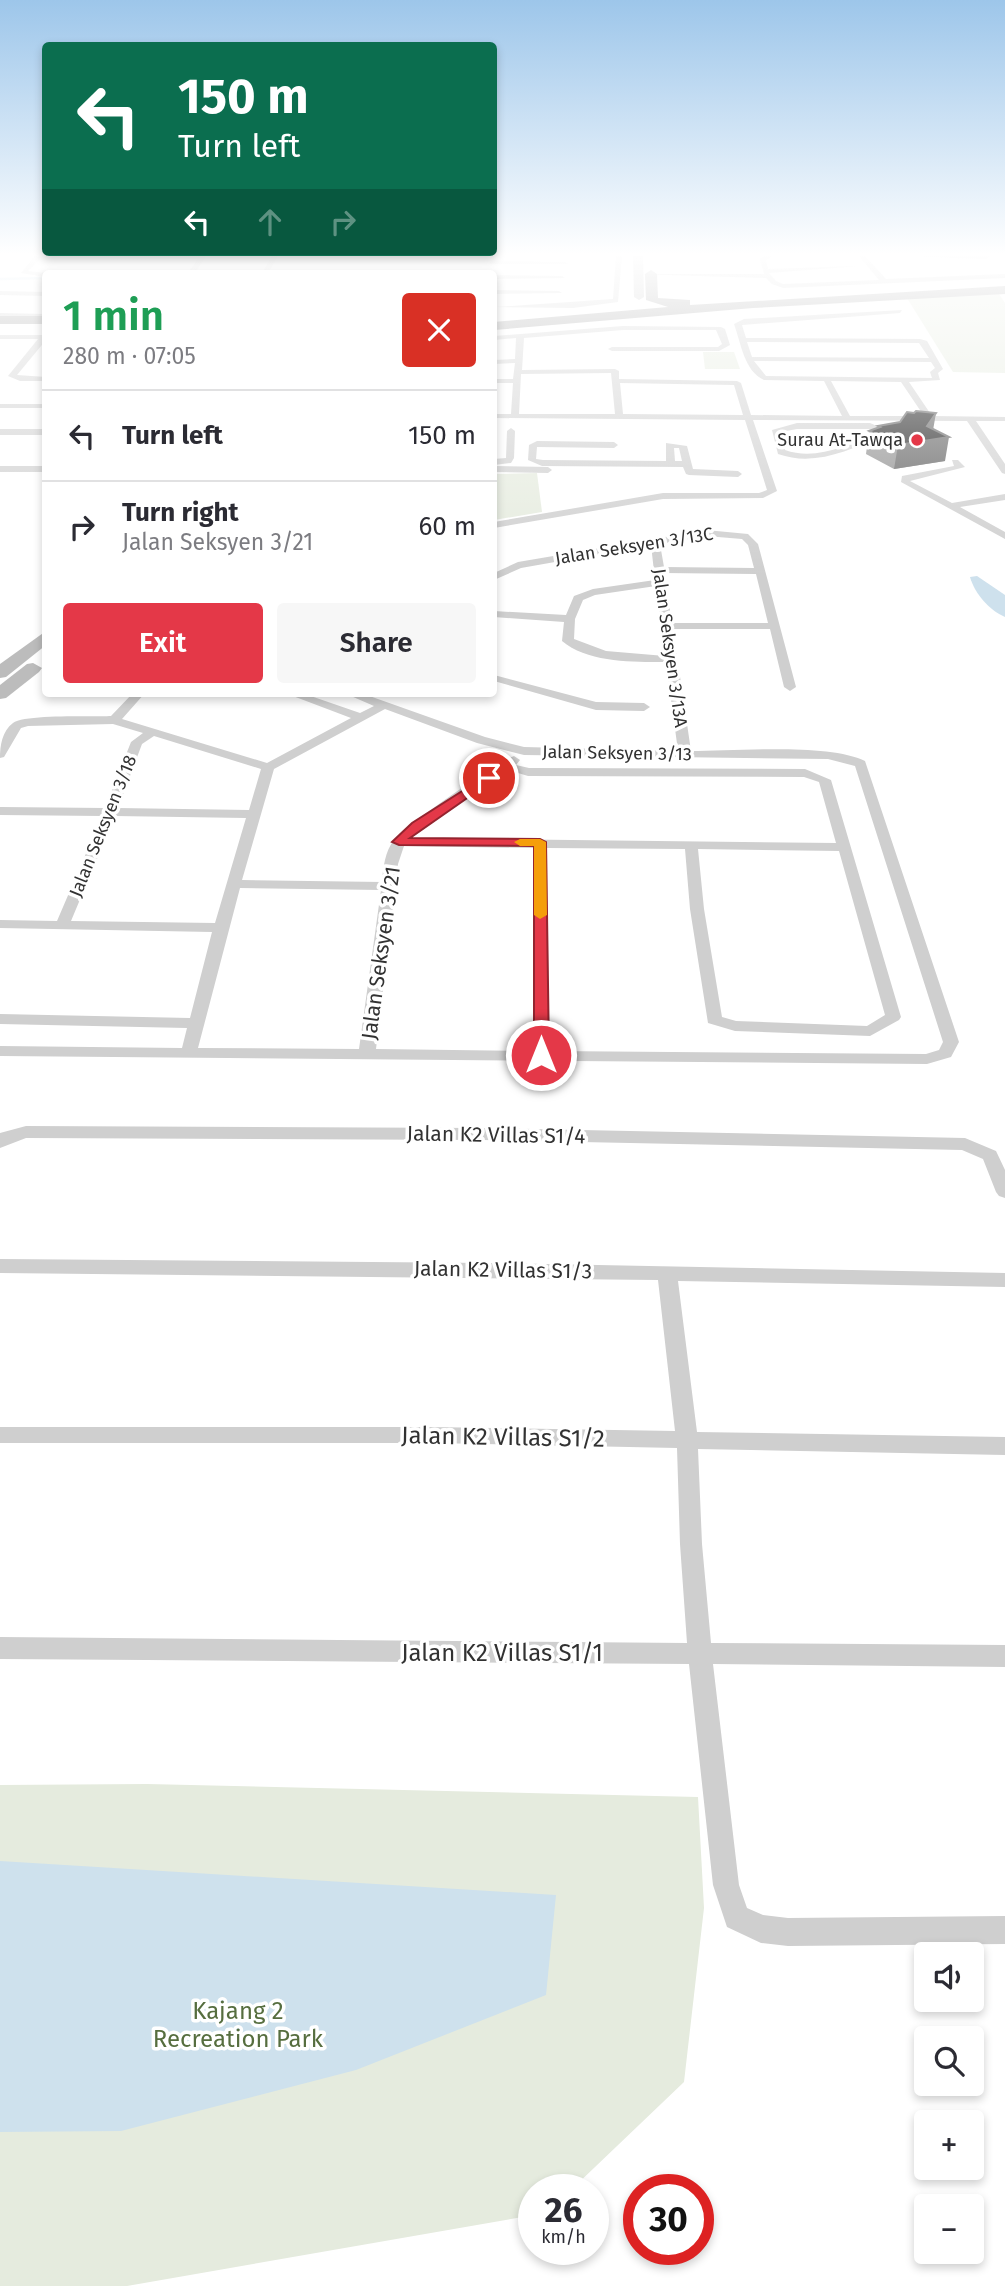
<!DOCTYPE html>
<meta charset="utf-8">
<style>
body{margin:0;font-family:"Fira Sans",sans-serif;background:#f7f7f7;color:#2b2b33;height:100vh;display:flex;flex-direction:column;font-size:26px;white-space:nowrap}
*{box-sizing:border-box;margin:0}
p{font-size:23px;color:#7c7c81}
.icon{flex:none;width:38px;height:38px;fill:none;stroke:currentColor;stroke-width:2;stroke-linecap:round;stroke-linejoin:round}
.map{position:relative;flex:1;overflow:hidden}
.details{position:absolute;left:42px;top:270px;width:455px;height:427px;display:flex;flex-direction:column;background:#fff;border-radius:7px;box-shadow:0 4px 10px #0003}
.details>*{flex:none}
.guide{position:absolute;left:42px;top:42px;width:455px;height:214px;border-radius:7px;box-shadow:0 4px 10px #0003;background:#0b6e4f;color:#fff;overflow:hidden}
.fabs{position:absolute;left:914px;top:1942px;display:grid;gap:14px}
.fabs a{display:grid;place-items:center;width:70px;height:70px;border-radius:7px;background:#fff;box-shadow:0 4px 10px #0003;font-size:35px}
.speed{position:absolute;left:518px;top:2174px;display:flex;gap:14px;font-size:35px;font-weight:700;text-align:center}
.speed>*{display:grid;place-content:center;width:91px;height:91px;border-radius:50%;background:#fff;box-shadow:0 4px 10px #0003;line-height:1}
.speed small{font-size:18px;font-weight:400}
.speed .limit{border:10px solid #d22;background:#fff;color:#111}
.pin{position:absolute;display:grid;place-items:center;width:60px;height:60px;color:#fff;margin:-30px;border:4px solid #fff;border-radius:50%;box-shadow:0 2px 7px #0007}
.me{position:absolute;width:77px;margin:-38px;rotate:0deg;stroke-linejoin:round;filter:drop-shadow(0 0 5px #0008)}
.turn{display:flex;align-items:center;gap:24px;height:147px;padding:0 21px;font-size:32px}
.turn .icon{width:91px;height:91px;stroke-width:2.5}
.turn b{display:block;font-size:49px;line-height:60px}
.lanes{display:flex;align-items:center;height:66px;padding:0 21px;background:#0003;justify-content:center;gap:35px;direction:ltr}
.lanes .off{opacity:.35}
.round{display:grid;place-items:center;flex:none;width:74px;height:74px;border-radius:7px;background:#f7f7f7}
.head{display:flex;align-items:center;justify-content:space-between;height:119px;padding:0 21px}
h1{font-size:42px;font-weight:600;line-height:52px;color:#1e9e55}
.primary-button{display:flex;gap:14px;margin-top:auto;padding:14px 21px}
.primary-button a{flex:1;height:80px;border-radius:7px;background:#e43848;color:#fff;font-size:28px;font-weight:600;line-height:80px;text-align:center}
.primary-button a+a{background:#f7f7f7;color:#2b2b33}
ul{padding:0;list-style:none}
li{display:flex;align-items:center;gap:21px;height:91px;padding:0 21px;border-top:2px solid #e1e1e2}
li div{flex:1}
li b{display:block;font-size:26px}
li em{font-style:normal}
.map>svg:first-child{display:block}
.green{fill:#e5ebde}
.water{fill:#cee1ed}
.lines{fill:none;stroke-linecap:round;stroke-linejoin:round}
.stream{stroke:#cee1ed;stroke-width:2.5}
.street{fill:#cfcfcf;fill-rule:evenodd}
.secondary{fill:#bcbcbc;fill-rule:evenodd}
.highway{fill:#999;fill-rule:evenodd}
.wall{fill:#8c8c8c}
.shaded-wall{fill:#5e5e5e}
.building{fill:#191919;stroke:#5e5e5e;stroke-width:2}
.route{fill:#e43848;stroke:#94242f;stroke-width:2}
.slow{fill:#f59e0b}
.poi-dot{fill:#e43848;stroke:#fff;stroke-width:2.5}
.labels{text-anchor:middle;stroke-width:7;stroke-linejoin:round;paint-order:stroke}
.far-poi-label{font-size:18px;fill:#323232;stroke:#fff;text-anchor:end}
.far-street-label{font-size:18px;fill:#323232;stroke:#fff}
.street-label{font-size:21px;fill:#323232;stroke:#fff}
.near-street-label{font-size:24px;fill:#323232;stroke:#fff}
.near-park-label{font-size:24px;fill:#566e3f;stroke:#fff}
</style>
<div class="map">
<svg width="1005" height="2286" viewBox="0 0 1005 2286">
<rect width="100%" height="100%" fill="#fff"/>
<!-- green -->
<g class="green">
<polygon points="999,294 1005,303 1005,373 953,372 907,298"/>
<polygon points="703,352 734,352 740,369 705,369"/>
<polygon points="537,473 542,512 494,520 494,474"/>
<polygon points="147,1784 698,1797 704,1908 684,2082 572,2189 534,2189 534,2215 127,2286 0,2286 0,1785"/>
</g>
<!-- water -->
<g class="water">
<path d="M977,576L1005,595V617C989,610 975,594 970,577Z"/>
<polygon points="0,1861 556,1895 546,1995 356,2070 121,2131 0,2132"/>
</g>
<g class="lines">
<!-- stream -->
<polyline class="stream" points="0,279 46,278"/>
<!-- street -->
<g class="street">
<polygon points="35,256 206,256 195,273 166,273 190,270 198,259 39,260 28,271 46,273 46,277 21,273"/>
<polygon points="272,256 278,256 268,273 262,273"/>
<polygon points="616,256 622,256 618,302 573,308 496,307 613,299"/>
<polygon points="764,256 772,256 766,260 768,269 859,266 769,273 776,281 783,284 879,280 859,256 865,256 886,279 1005,274 1005,278 783,288 772,284 766,278 635,274 764,274 760,259"/>
<polygon points="989,256 987,259 923,257 924,256"/>
<polygon points="491,261 565,262 568,264 489,264"/>
<polygon points="494,275 562,276 565,278 494,279"/>
<polygon points="494,290 559,291 562,293 494,294"/>
<polygon points="0,291 46,292 46,296 0,295"/>
<path d="M902,310L900,313L742,325L746,338L920,339L927,341L943,369L938,373L940,380L909,382L932,416L1005,417V421H976L1005,464V474L1002,473L967,421L753,420L777,491L763,498L663,499L494,528V522L663,493H759L767,490L745,420L494,418V414H511L513,383H494V379H513L515,363L494,364V360L515,359L516,338L494,340V336L623,326L721,327L725,329L730,345L719,351H612L608,349L612,347H718L722,344L716,330H623L524,338L522,370L615,369L619,371V379L737,381L741,383L751,415L842,416L824,381L764,380C744,371 741,343 734,324L744,319ZM747,342L919,343L929,358L752,357ZM754,361L931,362L935,368L930,372L932,378L766,376ZM611,373L615,414H519L521,374ZM831,381L901,382L924,416H850ZM620,383L734,385L743,415L623,414Z"/>
<polygon points="0,313 46,314 46,318 0,317"/>
<polygon points="0,335 46,335 46,340 17,375 46,377 46,381 20,381 8,376 38,339 0,339"/>
<rect x="0" y="404" width="46" height="4"/>
<path d="M797,423H870L884,429L882,437C848,450 815,467 778,454L772,430ZM797,429H869L876,430L875,434C847,445 816,461 785,450L781,432Z"/>
<polygon points="511,428 515,431 514,458 511,463 494,465 494,459 506,458 507,431"/>
<rect x="0" y="429" width="46" height="6"/>
<path d="M537,441L614,442L618,445L614,448L537,447L536,459L543,460L666,461V443L687,446L693,469L738,471L742,474L738,477L689,475L686,474L683,467L542,466L528,460L529,445ZM674,448H679L682,461H675Z"/>
<polygon points="952,460 958,460 965,467 910,481 952,503 1005,494 1005,500 960,507 1005,532 1005,539 901,482 902,476 954,466"/>
<rect x="0" y="466" width="46" height="6"/>
<polygon points="494,466 548,467 552,470 548,473 494,472"/>
<path d="M706,530L748,534L758,544L796,687L790,691L784,687L770,629H673L691,751C735,751 829,743 865,761L959,1042L951,1057L927,1064L0,1056V1046L182,1048L187,1028L0,1024V1014L190,1018L212,932L0,928V920L57,921L102,816L0,815V807L105,808L131,742L143,733L113,724L28,726L21,728L4,757L0,758C0,746 2,731 13,723C25,714 92,717 111,716L133,693H145L122,719L267,763L351,718L285,693H302L360,713L374,706L344,693H361L485,737L524,747L678,751L666,662C634,662 588,663 562,641L564,622L494,617V611L566,615L574,596L593,589L655,580L651,545L521,568L494,580V573L518,562ZM706,536L742,539L748,545L754,568L664,567L660,544ZM664,573L756,574L768,623H672ZM656,586L665,656L606,651L574,639L575,619L583,600L595,595ZM385,709L477,743L524,755L828,759L855,766L943,1042L939,1050L926,1054L549,1051L547,848L685,849L690,909L708,1023L735,1031L870,1036L899,1020L901,1017L831,780L805,769L529,768L516,765L520,760L514,756C499,761 403,827 394,840C385,851 383,868 382,882L242,880L274,769ZM154,736L261,769L249,810L118,808L142,744ZM508,770L528,776L804,777L819,782L836,843L411,838ZM115,816L246,818L215,923L71,921ZM404,846L533,848V1051L376,1049L398,864ZM698,849L839,851L885,1015L867,1026L736,1021L722,1017L704,909ZM240,888L381,890L359,1049L198,1048Z"/>
<polygon points="494,675 596,702 644,703 650,707 644,711 596,710 494,681"/>
<polygon points="26,1126 483,1128 965,1138 996,1151 1005,1170 1005,1198 999,1196 996,1192 983,1159 962,1150 483,1140 26,1138 0,1148 0,1133"/>
<polygon points="0,1259 490,1263 1005,1273 1005,1287 678,1281 697,1432 1005,1437 1005,1455 698,1449 702,1544 711,1643 1005,1645 1005,1667 713,1664 739,1885 747,1908 763,1915 788,1918 1005,1916 1005,1944 788,1946 761,1943 727,1927 713,1885 689,1664 0,1659 0,1637 687,1643 680,1544 677,1448 430,1443 0,1443 0,1427 430,1427 675,1431 658,1280 0,1273"/>
</g>
<!-- secondary -->
<g class="secondary">
<polygon points="633,256 643,256 644,297 639,300 634,297"/>
<polygon points="46,631 46,645 6,677 0,678 0,664"/>
<polygon points="33,663 42,668 39,672 6,698 0,699 0,685 27,664"/>
</g>
<!-- highway -->
<g class="highway">
<polygon points="651,270 657,274 658,298 690,300 690,305 1005,286 1005,294 753,308 494,330 494,322 668,307 646,300 645,274"/>
<rect x="0" y="316" width="46" height="8"/>
</g>
</g>
<!-- wall -->
<polygon class="wall" points="878,426 945,461 894,469 866,454 869,431 877,428"/>
<!-- shaded-wall -->
<polygon class="shaded-wall" points="936,413 932,436 949,437 945,461 894,469 898,445"/>
<!-- building -->
<polygon class="building" points="916,411 936,413 927,426 949,437 898,445 869,431 880,427 878,426 900,422 907,412 914,413"/>
<!-- sky -->
<linearGradient id="sky" x2="0" y2="1"><stop stop-color="#9dc6ea"/><stop offset="0.44" stop-color="#fff"/><stop offset="1" stop-color="#fff" stop-opacity="0"/></linearGradient>
<rect width="1005" height="576" fill="url(#sky)"/>
<!-- route -->
<polygon class="route" points="489,774 495,778 493,780 410,838 540,839 546,842 549,1055 541,1060 534,1055 534,846 399,845 392,842 412,823"/>
<!-- slow -->
<polygon class="slow" points="540,839 546,842 547,915 540,919 534,915 534,846 520,846 514,842 520,839"/>
<!-- markers -->
<circle class="poi-dot" cx="917" cy="440" r="7"/>
<g class="labels">
<!-- far-poi labels -->
<g class="far-poi-label">
<text x="903" y="446">Surau At-Tawqa</text>
</g>
<!-- far-street labels -->
<g class="far-street-label">
<text transform="translate(634 546) rotate(-9)" y="6">Jalan Seksyen 3/13C</text>
<text transform="translate(670 648) rotate(82)" y="6">Jalan Seksyen 3/13A</text>
<text transform="translate(617 753) rotate(1)" y="6">Jalan Seksyen 3/13</text>
<text transform="translate(103 826) rotate(-68)" y="6">Jalan Seksyen 3/18</text>
</g>
<!-- street labels -->
<g class="street-label">
<text transform="translate(381 953) rotate(-82)" y="7">Jalan Seksyen 3/21</text>
<text transform="translate(496 1135) rotate(1)" y="7">Jalan K2 Villas S1/4</text>
<text transform="translate(503 1270) rotate(1)" y="7">Jalan K2 Villas S1/3</text>
</g>
<!-- near-street labels -->
<g class="near-street-label">
<text transform="translate(503 1437) rotate(1)" y="8">Jalan K2 Villas S1/2</text>
<text x="502" y="1661">Jalan K2 Villas S1/1</text>
</g>
<!-- near-park labels -->
<g class="near-park-label">
<text x="238" y="2019">Kajang 2<tspan x="238" dy="28">Recreation Park</tspan></text>
</g>
</g>
</svg>
<div class="fabs">
<a><svg class="icon" aria-label="sound" viewBox="0 0 24 24"><path d="M4 9h4l5-4v14l-5-4H4zM17 9q2 3 0 6"/></svg></a>
<a><svg class="icon" aria-label="search" viewBox="0 0 24 24"><circle cx="10" cy="10" r="6"/><path d="M15 15l6 6"/></svg></a>
<a>+</a>
<a>−</a>
</div>
<div class="speed"><div>26<small>km/h</small></div><div class="limit">30</div></div>
<div class="pin" style="left:489px;top:778px;background:#d93025"><svg class="icon" aria-label="arrive" viewBox="0 0 24 24"><path d="M6 21V4h12l-3 4 3 4H6"/></svg></div>
<svg class="me" style="left:541px;top:1055px" viewBox="-20 -20 40 40"><circle r="17" fill="#e43848" stroke="#fff" stroke-width="3"/><path d="M0-11L8 9 0 5-8 9z" fill="#fff"/></svg>
<div class="guide">
<div class="turn"><svg class="icon" aria-label="left" viewBox="0 0 24 24"><path d="M17 20v-9H6M10 6l-5 5 5 5"/></svg><div><b>150 m</b>Turn left</div></div>
<div class="lanes"><svg class="icon" aria-label="left" viewBox="0 0 24 24"><path d="M17 20v-9H6M10 6l-5 5 5 5"/></svg><svg class="icon off" aria-label="ahead" viewBox="0 0 24 24"><path d="M12 20V5M6 11l6-6 6 6"/></svg><svg class="icon off" aria-label="right" viewBox="0 0 24 24"><path d="M7 20v-9h11M14 6l5 5-5 5"/></svg></div>
</div>
<section class="details">
<div class="head"><div><h1>1 min</h1><p>280 m · 07:05</p></div><a class="round" style="background:#d93025;color:#fff"><svg class="icon" aria-label="close" viewBox="0 0 24 24"><path d="M6 6l12 12M18 6L6 18"/></svg></a></div>
<ul>
<li><svg class="icon" aria-label="left" viewBox="0 0 24 24"><path d="M17 20v-9H6M10 6l-5 5 5 5"/></svg><div><b>Turn left</b></div><em>150 m</em></li>
<li><svg class="icon" aria-label="right" viewBox="0 0 24 24"><path d="M7 20v-9h11M14 6l5 5-5 5"/></svg><div><b>Turn right</b><p>Jalan Seksyen 3/21</p></div><em>60 m</em></li>
</ul>
<div class="primary-button"><a>Exit</a><a>Share</a></div>
</section>
</div>
